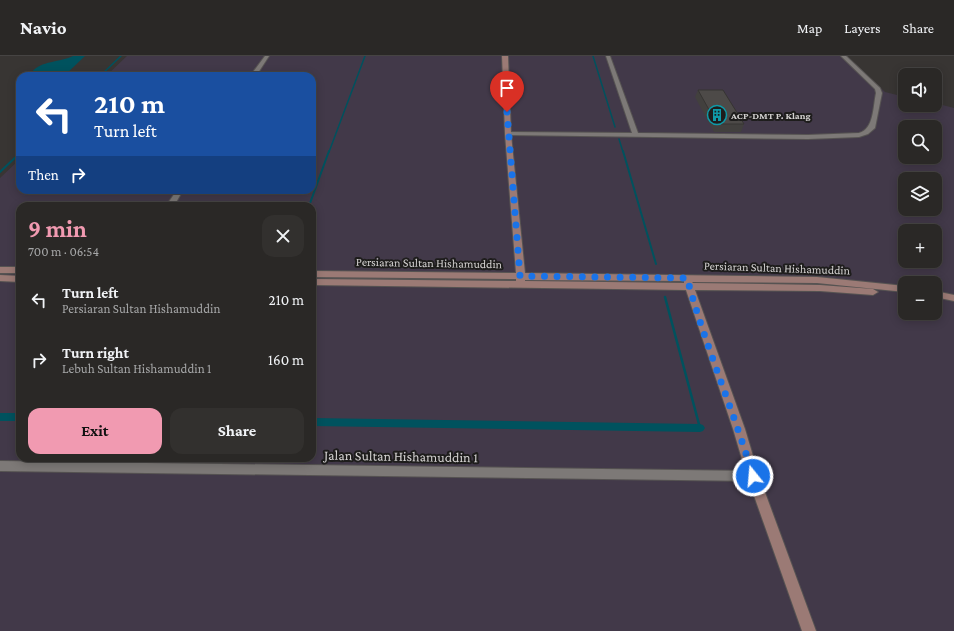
<!DOCTYPE html>
<meta charset="utf-8">
<style>
body{margin:0;font-family:"Crimson Pro",serif;background:#32302e;color:#f1f3f6;height:100vh;display:flex;flex-direction:column;font-size:15px;white-space:nowrap}
*{box-sizing:border-box;margin:0}
p{font-size:13px;color:#a5a6a7}
.icon{flex:none;width:22px;height:22px;fill:none;stroke:currentColor;stroke-width:2;stroke-linecap:round;stroke-linejoin:round}
.map{position:relative;flex:1;overflow:hidden}
.side{position:absolute;left:16px;top:146px;width:300px;height:260px;display:flex;flex-direction:column;background:#2a2826;border-radius:12px;box-shadow:0 2px 10px #0003,0 0 0 1px #464443}
.side>*{flex:none}
.top-card{position:absolute;left:16px;top:16px;width:300px;height:122px;border-radius:12px;box-shadow:0 2px 10px #0003,0 0 0 1px #464443;background:#1a4fa0;color:#fff;overflow:hidden}
.tools{position:absolute;left:898px;top:12px;display:grid;gap:8px}
.tools a{display:grid;place-items:center;width:44px;height:44px;border-radius:8px;background:#2a2826;box-shadow:0 2px 10px #0003,0 0 0 1px #464443;font-size:20px}
.pin{position:absolute;display:grid;place-items:center;width:34px;height:34px;color:#fff;margin:-41px -17px;border-radius:50% 50% 50% 0;rotate:-45deg;box-shadow:0 0 4px #0007}
.pin .icon{rotate:45deg}
.me{position:absolute;width:44px;margin:-22px;rotate:343deg;stroke-linejoin:round;filter:drop-shadow(0 0 3px #0008)}
.turn{display:flex;align-items:center;gap:14px;height:84px;padding:0 12px;font-size:18px}
.turn .icon{width:52px;height:52px;stroke-width:2.5}
.turn b{display:block;font-size:28px;line-height:34px}
.then{display:flex;align-items:center;height:38px;padding:0 12px;background:#0003;gap:8px;font-size:15px}
.round{display:grid;place-items:center;flex:none;width:42px;height:42px;border-radius:12px;background:#32302e}
.summary{display:flex;align-items:center;justify-content:space-between;height:68px;padding:0 12px}
h1{font-size:24px;font-weight:700;line-height:30px;color:#f19ab1}
.primary-button{display:flex;gap:8px;margin-top:auto;padding:8px 12px}
.primary-button a{flex:1;height:46px;border-radius:12px;background:#f19ab1;color:#111;font-size:16px;font-weight:700;line-height:46px;text-align:center}
.primary-button a+a{background:#32302e;color:#f1f3f6}
ul{padding:0;list-style:none}
li{display:flex;align-items:center;gap:12px;height:60px;padding:0 12px}
li div{flex:1}
li b{display:block;font-size:15px}
li em{font-style:normal}
header{display:flex;align-items:center;gap:24px;box-sizing:border-box;height:56px;padding:0 20px;background:#2a2826;border-bottom:1px solid #464443}
header strong{font-size:19px}
nav{display:flex;gap:22px;margin-inline-start:auto;font-size:14px}
.map>svg:first-child{display:block}
.industrial{fill:#423949;fill-rule:evenodd}
.water{fill:#00525e}
.lines{fill:none;stroke-linecap:round;stroke-linejoin:round}
.stream-far2{stroke:#00525e;stroke-width:1.5}
.stream-far1{stroke:#00525e;stroke-width:2}
.stream{stroke:#00525e;stroke-width:2.5}
.canal{fill:#00525e;fill-rule:evenodd}
.street-casing{stroke:#565352;stroke-width:2}
.secondary-casing{stroke:#565352;stroke-width:2}
.street{fill:#7d7977;fill-rule:evenodd}
.secondary{fill:#9b7a75;fill-rule:evenodd}
.wall{fill:#42403e}
.building{fill:#4d4a48;stroke:#363432}
.route{stroke:#1a73e8;stroke-width:7;stroke-dasharray:0 12.6}
.labels{text-anchor:middle;stroke-width:4;stroke-linejoin:round;paint-order:stroke}
.far-poi-label{font-size:10px;font-weight:bold;fill:#d5d3d2;stroke:#1e1d1c;text-anchor:start}
.street-label{font-size:12px;fill:#d5d3d2;stroke:#1e1d1c}
.near-street-label{font-size:14px;fill:#d5d3d2;stroke:#1e1d1c}
</style>
<header>
<strong>Navio</strong>
<nav><a>Map</a><a>Layers</a><a>Share</a></nav>
</header>
<div class="map">
<svg width="954" height="575" viewBox="0 0 954 575">
<rect width="100%" height="100%" fill="#383533"/>
<!-- industrial -->
<path class="industrial" d="M127,0H847L885,36L905,41V49H935V47L954,52V575H0V122L20,103V134H312V20H106ZM905,71H935V101H905ZM905,123H935V153H905ZM20,150H312V402H20ZM905,175H935V205H905ZM905,227H935V257H905Z"/>
<!-- water -->
<path class="water" d="M73,0H85L64,20H47L32,16C40,5 61,6 73,0Z"/>
<g class="lines">
<!-- stream-far2 -->
<g class="stream-far2">
<polyline points="593,0 615,71"/>
<polyline points="100,20 121,0"/>
<polyline points="619,83 623,96"/>
<polyline points="329,96 365,0"/>
</g>
<!-- stream-far1 -->
<g class="stream-far1">
<polyline points="623,95 656,208"/>
<polyline points="0,116 20,97"/>
<polyline points="309,150 329,95"/>
</g>
<!-- stream -->
<polyline class="stream" points="665,241 700,372"/>
<!-- canal -->
<g class="canal">
<rect x="0" y="357" width="20" height="8"/>
<polygon points="312,362 700,368 703,369 705,372 703,375 700,376 312,370"/>
</g>
<defs>
<g id="street">
<polygon points="265,0 269,0 256,20 250,20"/>
<path d="M606,0H610L638,77L808,79L859,77C874,73 873,51 876,37L875,33L841,0H846L880,32L882,37L875,72L868,78L859,81L808,83L506,79L505,78L508,76L632,77Z"/>
<polygon points="177,134 183,134 174,150 166,150"/>
<polygon points="0,405 753,415 757,416 758,420 757,424 753,425 0,415"/>
</g>
<g id="secondary">
<path d="M502,0H508L511,78L525,217L817,221L905,230V236L817,227L692,226L693,227L820,229L873,233L878,236L873,239L820,235L695,234L745,373L759,420L816,575H802L747,420L733,373L686,234L312,229V223L516,225V223L312,221V215L516,217L505,78ZM525,224L684,225V227L525,225Z"/>
<rect x="0" y="211" width="20" height="6"/>
<polygon points="0,219 20,220 20,226 0,225"/>
<polygon points="935,235 954,239 954,245 935,241"/>
</g>
</defs>
<!-- street casing -->
<use href="#street" class="street-casing"/>
<!-- secondary casing -->
<use href="#secondary" class="secondary-casing"/>
<!-- street -->
<use href="#street" class="street"/>
<!-- secondary -->
<use href="#secondary" class="secondary"/>
</g>
<!-- wall -->
<polygon class="wall" points="698,34 744,68 741,76 714,76 695,41"/>
<!-- building -->
<polygon class="building" points="698,34 723,34 744,68 717,68"/>
<g class="lines">
<!-- route -->
<path class="route" d="M507,56L520,220L687,222C705,289 733,353 753,420"/>
</g>
<!-- icons -->
<defs>
<symbol id="building-ring" viewBox="-11 -11 22 22"><circle r="9.5" fill="#1e1d1c" stroke="#0f9aa8" stroke-width="1.5"/><path d="M-4-6H4V6H1V3H-1V6H-4ZM-2.5-4.3h1.7v1.8h-1.7ZM.8-4.3h1.7v1.8H.8ZM-2.5-1h1.7V.8h-1.7ZM.8-1h1.7V.8H.8Z" fill="#0f9aa8"/></symbol>
</defs>
<g fill-rule="evenodd">
<use href="#building-ring" x="706" y="48" width="22" height="22"/>
</g>
<g class="labels">
<!-- far-poi labels -->
<g class="far-poi-label">
<text x="731" y="63">ACP-DMT P. Klang</text>
</g>
<!-- street labels -->
<g class="street-label">
<text transform="translate(429 207) rotate(1)" y="4">Persiaran Sultan Hishamuddin</text>
<text transform="translate(777 212) rotate(2)" y="4">Persiaran Sultan Hishamuddin</text>
</g>
<!-- near-street labels -->
<g class="near-street-label">
<text transform="translate(401 400) rotate(1)" y="5">Jalan Sultan Hishamuddin 1</text>
</g>
</g>
</svg>
<div class="tools">
<a><svg class="icon" aria-label="sound" viewBox="0 0 24 24"><path d="M4 9h4l5-4v14l-5-4H4zM17 9q2 3 0 6"/></svg></a>
<a><svg class="icon" aria-label="search" viewBox="0 0 24 24"><circle cx="10" cy="10" r="6"/><path d="M15 15l6 6"/></svg></a>
<a><svg class="icon" aria-label="layers" viewBox="0 0 24 24"><path d="M12 4l9 5-9 5-9-5zM3 14l9 5 9-5"/></svg></a>
<a>+</a>
<a>−</a>
</div>
<div class="pin" style="left:507px;top:56px;background:#d93025"><svg class="icon" aria-label="arrive" viewBox="0 0 24 24"><path d="M6 21V4h12l-3 4 3 4H6"/></svg></div>
<svg class="me" style="left:753px;top:420px" viewBox="-20 -20 40 40"><circle r="17" fill="#1a73e8" stroke="#fff" stroke-width="3"/><path d="M0-11L8 9 0 5-8 9z" fill="#fff"/></svg>
<div class="top-card">
<div class="turn"><svg class="icon" aria-label="left" viewBox="0 0 24 24"><path d="M17 20v-9H6M10 6l-5 5 5 5"/></svg><div><b>210 m</b>Turn left</div></div>
<div class="then">Then<svg class="icon" aria-label="right" viewBox="0 0 24 24"><path d="M7 20v-9h11M14 6l5 5-5 5"/></svg></div>
</div>
<section class="side">
<div class="summary"><div><h1>9 min</h1><p>700 m · 06:54</p></div><a class="round"><svg class="icon" aria-label="close" viewBox="0 0 24 24"><path d="M6 6l12 12M18 6L6 18"/></svg></a></div>
<ul>
<li><svg class="icon" aria-label="left" viewBox="0 0 24 24"><path d="M17 20v-9H6M10 6l-5 5 5 5"/></svg><div><b>Turn left</b><p>Persiaran Sultan Hishamuddin</p></div><em>210 m</em></li>
<li><svg class="icon" aria-label="right" viewBox="0 0 24 24"><path d="M7 20v-9h11M14 6l5 5-5 5"/></svg><div><b>Turn right</b><p>Lebuh Sultan Hishamuddin 1</p></div><em>160 m</em></li>
</ul>
<div class="primary-button"><a>Exit</a><a>Share</a></div>
</section>
</div>
